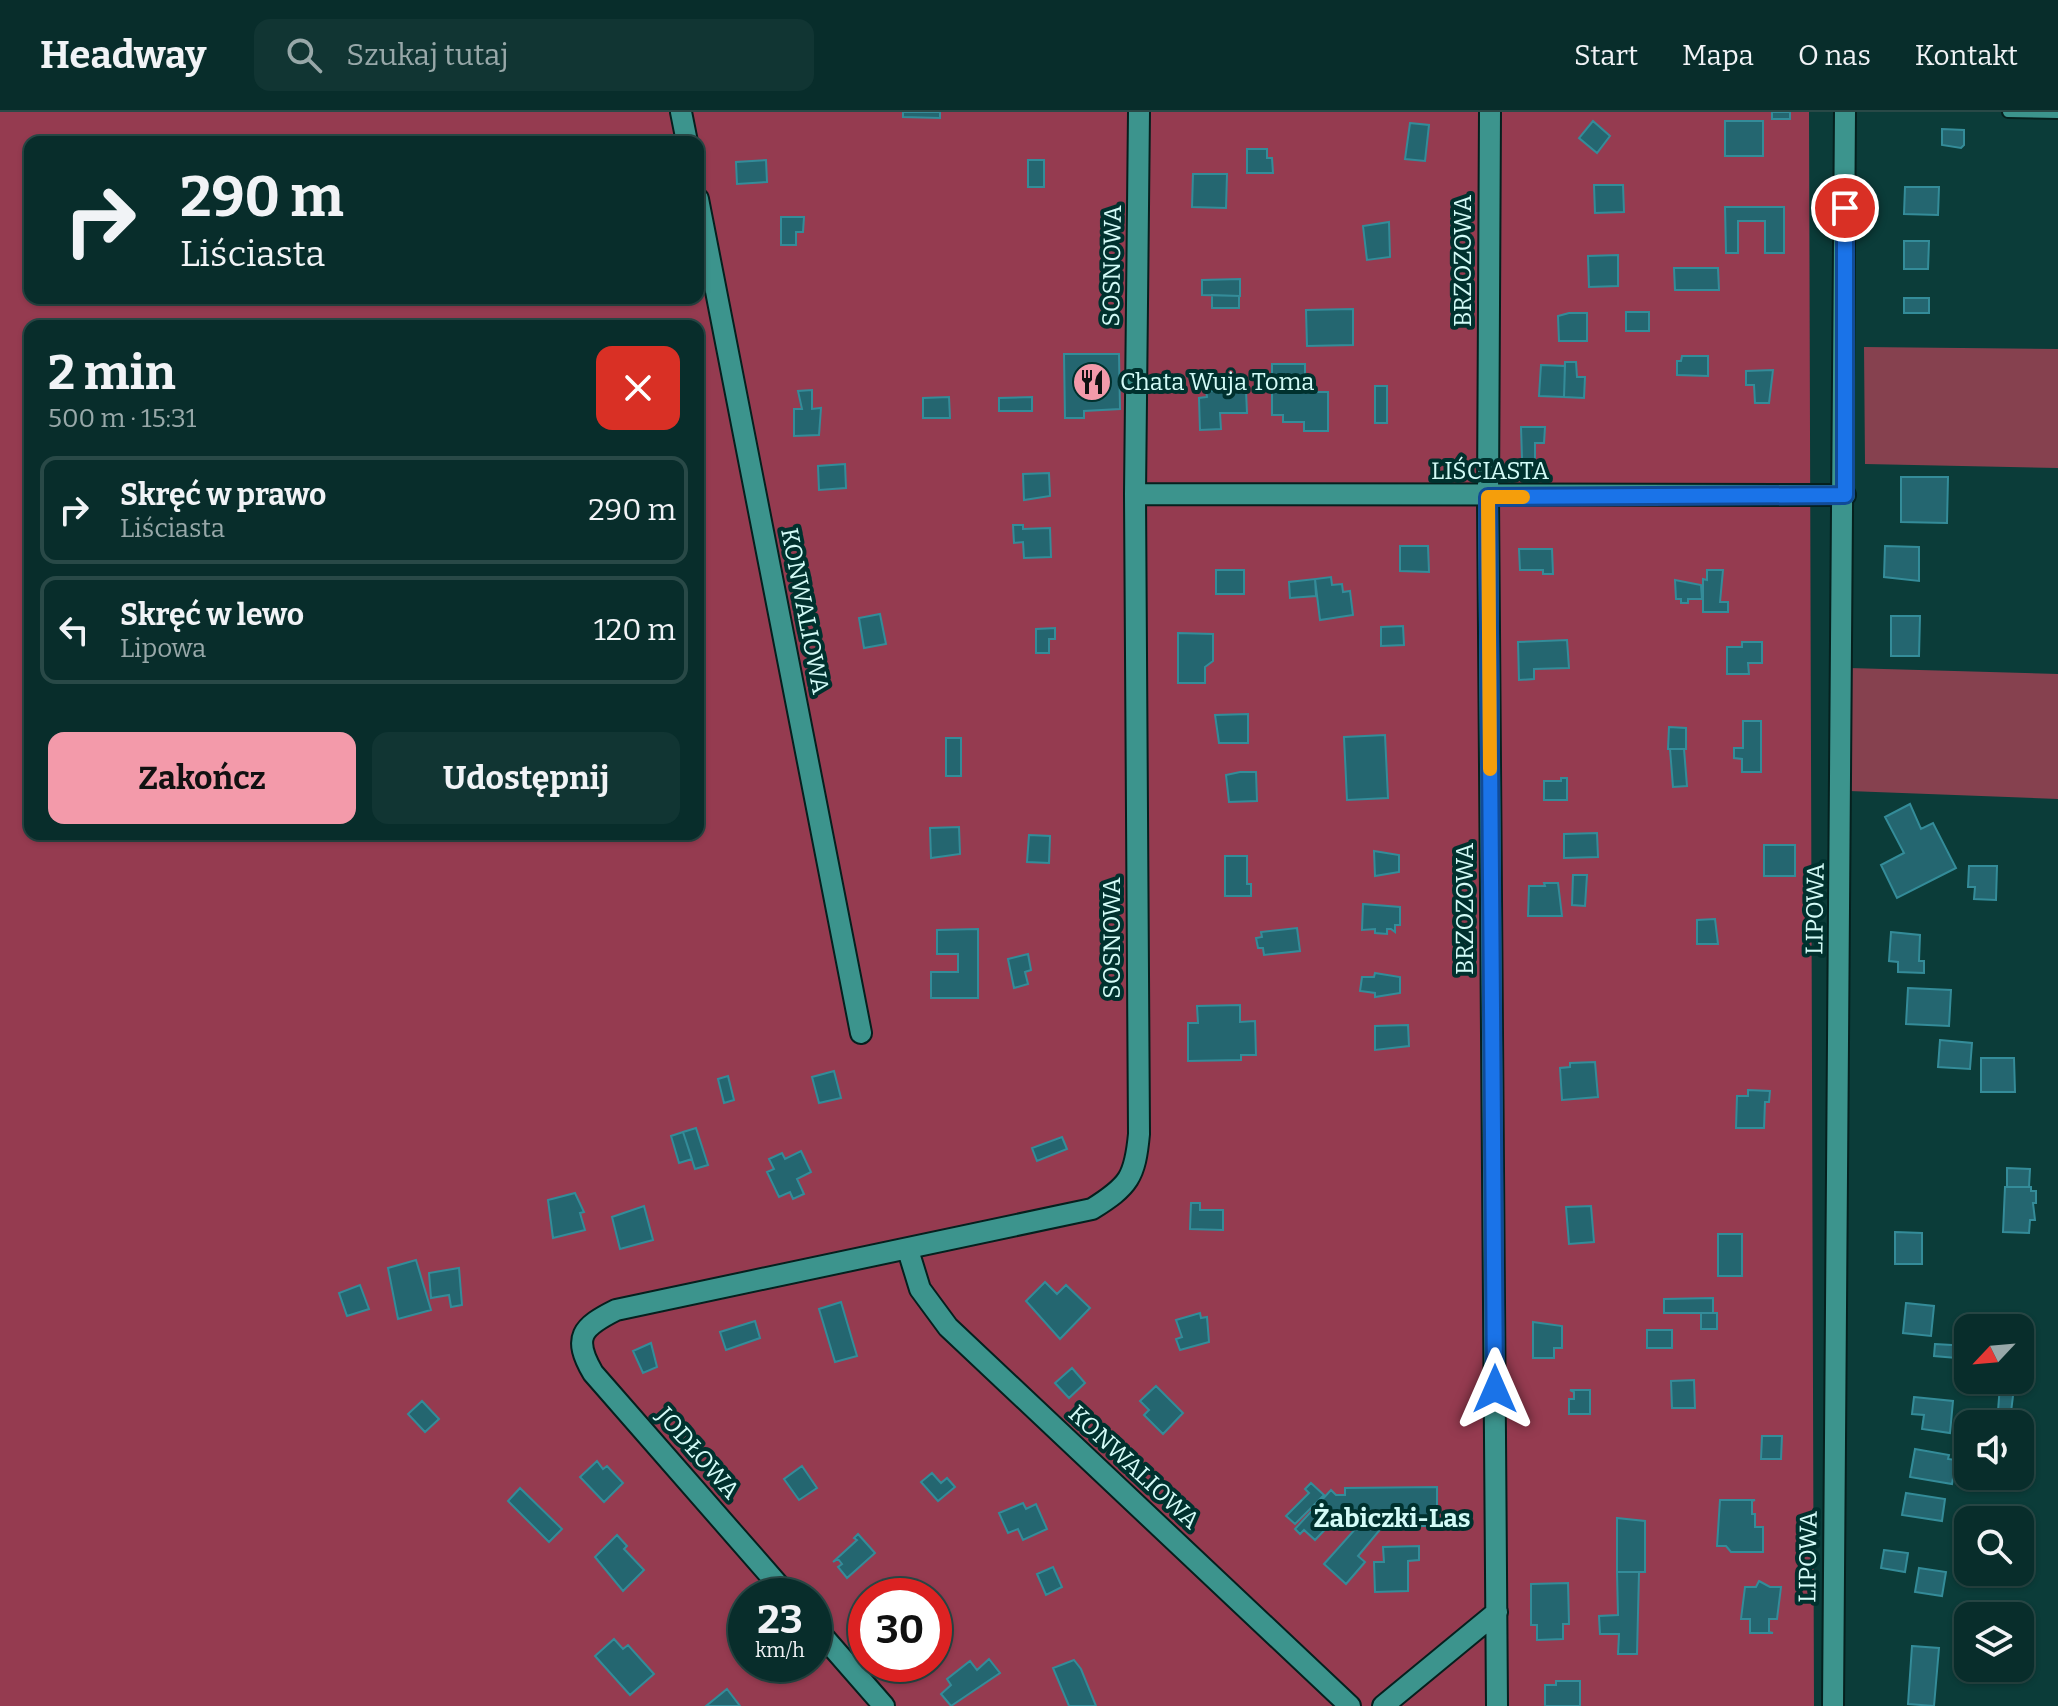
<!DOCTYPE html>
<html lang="pl">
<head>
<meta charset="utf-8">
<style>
  body { margin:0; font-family:Bitter,serif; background:#113533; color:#f1f3f6; height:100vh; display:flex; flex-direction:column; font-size:30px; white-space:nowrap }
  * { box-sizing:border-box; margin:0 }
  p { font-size:26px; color:#98a8a9 }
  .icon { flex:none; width:44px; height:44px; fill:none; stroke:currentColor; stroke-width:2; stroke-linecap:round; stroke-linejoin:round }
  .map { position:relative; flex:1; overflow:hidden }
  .side { position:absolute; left:24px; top:208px; width:680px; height:520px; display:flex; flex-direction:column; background:#082d2b; border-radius:16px; box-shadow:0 2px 6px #0004,0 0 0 2px #294947 }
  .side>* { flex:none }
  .guide { position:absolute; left:24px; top:24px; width:680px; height:168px; border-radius:16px; box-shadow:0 2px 6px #0004,0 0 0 2px #294947; background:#082d2b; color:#f1f3f6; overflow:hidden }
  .needle { width:52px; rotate:244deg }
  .fabs { position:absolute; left:1954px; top:1202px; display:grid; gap:16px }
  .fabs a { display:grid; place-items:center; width:80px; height:80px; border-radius:16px; background:#082d2b; box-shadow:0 2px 6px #0004,0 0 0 2px #294947; font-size:40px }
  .speed { position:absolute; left:728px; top:1466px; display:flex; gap:16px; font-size:40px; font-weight:700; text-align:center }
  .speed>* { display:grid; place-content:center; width:104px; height:104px; border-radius:50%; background:#082d2b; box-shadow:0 2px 6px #0004,0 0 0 2px #294947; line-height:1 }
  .speed small { font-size:20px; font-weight:400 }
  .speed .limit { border:12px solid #d22; background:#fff; color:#111 }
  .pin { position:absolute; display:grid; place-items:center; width:68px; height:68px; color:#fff; margin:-34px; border:4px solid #fff; border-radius:50%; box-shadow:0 2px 8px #0007 }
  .me { position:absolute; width:88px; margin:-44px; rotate:0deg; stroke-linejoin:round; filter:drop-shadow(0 0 6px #0008) }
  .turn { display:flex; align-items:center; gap:28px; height:168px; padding:0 24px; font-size:36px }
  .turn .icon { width:104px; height:104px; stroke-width:2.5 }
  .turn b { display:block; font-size:56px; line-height:68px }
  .round { display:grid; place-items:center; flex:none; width:84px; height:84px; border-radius:16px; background:#113533 }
  .head { display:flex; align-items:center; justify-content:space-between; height:136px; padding:0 24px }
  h1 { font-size:48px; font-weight:700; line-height:60px }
  .button { display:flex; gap:16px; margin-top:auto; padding:16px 24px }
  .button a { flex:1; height:92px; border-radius:16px; background:#f39aaa; color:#111; font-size:32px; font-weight:700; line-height:92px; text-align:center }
  .button a+a { background:#113533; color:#f1f3f6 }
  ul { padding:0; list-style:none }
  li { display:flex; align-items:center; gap:24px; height:108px; margin:0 16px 12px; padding:0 8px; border:4px solid #294947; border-radius:16px }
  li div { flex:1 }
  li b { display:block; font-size:30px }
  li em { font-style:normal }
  header { display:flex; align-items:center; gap:48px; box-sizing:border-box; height:112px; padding:0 40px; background:#082d2b; border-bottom:2px solid #294947 }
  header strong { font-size:38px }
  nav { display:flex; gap:44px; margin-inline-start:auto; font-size:28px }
  .search { width:560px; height:72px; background:#113533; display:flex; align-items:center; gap:20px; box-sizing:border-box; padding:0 28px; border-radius:16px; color:#98a8a9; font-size:30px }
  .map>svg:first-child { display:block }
  .green { fill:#86414f }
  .forest { fill:#953b50; fill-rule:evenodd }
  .building { fill:#246670; stroke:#348c99; stroke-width:2 }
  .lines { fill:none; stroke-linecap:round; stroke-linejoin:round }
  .lane-casing { stroke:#05201e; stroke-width:14 }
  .street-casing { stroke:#05201e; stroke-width:24 }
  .lane { stroke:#3c948d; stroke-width:10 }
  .street { stroke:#3c948d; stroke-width:20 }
  .route-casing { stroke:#114b97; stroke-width:20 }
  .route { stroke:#1a73e8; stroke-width:14 }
  .slow { stroke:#f59e0b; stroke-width:14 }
  .labels { text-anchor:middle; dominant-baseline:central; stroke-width:8; stroke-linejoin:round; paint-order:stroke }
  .street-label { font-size:24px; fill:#d3fbf7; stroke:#00312e }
  .poi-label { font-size:24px; fill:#d3fbf7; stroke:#00312e; text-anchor:start }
  .neighbourhood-label { font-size:26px; font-weight:bold; fill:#d3fbf7; stroke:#00312e }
</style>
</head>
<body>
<header>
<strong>Headway</strong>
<div class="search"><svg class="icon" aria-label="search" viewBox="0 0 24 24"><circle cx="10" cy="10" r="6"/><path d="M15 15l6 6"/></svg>Szukaj tutaj</div>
<nav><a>Start</a><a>Mapa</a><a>O nas</a><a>Kontakt</a></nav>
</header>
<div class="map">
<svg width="2058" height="1594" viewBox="0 0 2058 1594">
  <rect width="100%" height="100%" fill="#0b3c39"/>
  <path class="green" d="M1864,235L2058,237V356L1865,352Z
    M1849,556L2058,562V687L1849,679Z"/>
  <path class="forest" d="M0,0H1809L1814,1594H0ZM30,30H698V186H30ZM30,214H698V722H30ZM746,1484H814V1552H746ZM866,1484H934V1552H866Z"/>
  <path class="building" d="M903,0H940V6L903,5Z
    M1772,0H1790V7H1772Z
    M1593,9L1610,24L1597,41L1579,26Z
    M1725,9H1763V44H1725Z
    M1410,11L1429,13L1425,49L1405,47Z
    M1942,17L1964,18V33L1961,36L1942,33Z
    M1247,37H1267V46H1272L1273,61H1247Z
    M766,48L767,70L737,72L736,50Z
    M1028,48H1044V75H1028Z
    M1193,62H1227L1226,96L1192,95Z
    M1594,73H1623L1624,100L1595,101Z
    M1905,75H1939L1938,103L1904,102Z
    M1725,95H1784V141H1765V109H1738V141H1726Z
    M781,105H804L803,120H796V133H781Z
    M1389,110L1390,145L1367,148L1363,114Z
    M1904,129H1929L1928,157H1904Z
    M1618,143V174L1589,175L1588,144Z
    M1674,156H1718L1719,178H1675Z
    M1240,167V184L1202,183V168Z
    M1212,183L1239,184V196H1212Z
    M1904,186H1929V201H1904Z
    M1353,197V233L1307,234L1306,198Z
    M1626,200H1649V219H1626Z
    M1569,201H1587V229H1559L1558,204Z
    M1064,242H1119L1120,297L1084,299V306H1065Z
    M1682,244H1708V264L1677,263V249H1681Z
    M1565,250H1576L1577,265H1585L1584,286L1564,285Z
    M1272,252H1305V280H1328V319H1304V310H1283V303H1272Z
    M1541,253L1565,254L1564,285L1539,284Z
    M1773,258L1769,291H1755L1754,273H1746V259Z
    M1375,274H1387V311H1375Z
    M812,278V297L821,296L819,323L794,324V297H802L798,279Z
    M1246,278L1247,301H1220L1221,317L1200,318L1199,286L1207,285L1206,279Z
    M949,285L950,306H923V286Z
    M1032,285V299H999V286Z
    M1521,315H1545L1544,331H1535V347H1522Z
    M845,352L846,376L819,378L818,354Z
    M1049,361L1050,384L1024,388L1023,362Z
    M1901,365H1948L1947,411L1901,410Z
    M1013,413H1023V417L1050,416L1051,445L1024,446L1023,430L1014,431Z
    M1400,434H1428L1429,460L1400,459Z
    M1885,434L1919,435V469L1884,465Z
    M1519,437H1552L1553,462H1543V458H1520Z
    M1216,458H1244V482H1216Z
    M1707,458H1723L1720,490H1728V500H1703V467L1707,468Z
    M1331,465L1332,473L1342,472L1343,480L1350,479L1353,503L1320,508L1315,467Z
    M1315,467L1316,484L1290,486L1289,470Z
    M1675,468L1701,473L1702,487H1688V491H1681V487H1676Z
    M880,502L886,532L864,536L859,506Z
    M1891,504H1920L1919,544H1891Z
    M1403,514L1404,533L1381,534V515Z
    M1055,516V527H1049V541H1036V517Z
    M1178,521L1213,522V549L1205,555V571H1178Z
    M1567,528L1569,556L1534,557V567L1519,568L1518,530Z
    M1742,530H1762V551H1748L1749,562H1727V535H1742Z
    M1248,602V631H1219L1215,603Z
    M1743,609H1761V660H1742V647L1734,646V636H1743Z
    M1669,615L1686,616V637H1668Z
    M1385,623L1388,686L1347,688L1344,625Z
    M946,626H961V664H946Z
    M1670,637H1684L1687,674L1673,675Z
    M1240,660H1256L1257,689L1229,690L1226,663Z
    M1561,666H1567V688H1544V669H1561Z
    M1910,692L1921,717L1933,711L1956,756L1897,786L1881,753L1904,741L1885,705Z
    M959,715L960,742L931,746L930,716Z
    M1597,721L1598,745L1564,746V722Z
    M1029,723L1050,724L1049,751L1027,750Z
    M1764,733H1795V764H1764Z
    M1374,739L1399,743V760L1375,764Z
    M1225,744H1247V772H1251V784H1225Z
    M1969,754H1997L1996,788L1974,787L1975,775H1968Z
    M1573,763H1587L1585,794L1572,793Z
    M1544,771H1558L1562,804H1528L1529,774H1545Z
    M1363,792L1400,795V813H1395V820L1391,817H1387V822L1375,821V817L1362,818Z
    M1715,807L1718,832H1697V808Z
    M1297,816L1300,839L1264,843L1263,836H1258L1256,826L1262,825L1261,820Z
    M978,817V886H931V860H958V842H937V818Z
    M1891,820L1920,823L1919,849H1924V861L1898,860V850L1889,849Z
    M1028,842L1031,858L1025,860L1028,872L1014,876L1008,847Z
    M1375,861L1400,865V881L1375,885V881L1360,879L1362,865H1374Z
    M1908,876L1951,878L1949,914L1906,912Z
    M1240,893V910L1255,909L1256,943H1241V948L1188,949V911H1198L1197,894Z
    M1408,913L1409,934L1375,938V914Z
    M1940,928L1972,931L1970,957L1938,955Z
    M1981,946H2014L2015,980H1981Z
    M1595,950L1598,985L1562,988L1560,956L1570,955V951Z
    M834,959L841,986L819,991L812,965Z
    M728,964L734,988L724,991L718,967Z
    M1748,978L1770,979L1769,990H1765L1764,1016H1736L1737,984H1748Z
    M696,1016L708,1053L695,1057L683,1020Z
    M683,1020L692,1047L679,1051L671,1024Z
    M1062,1025L1067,1037L1037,1049L1032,1036Z
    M801,1039L811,1060L797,1067L804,1082L793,1087L790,1080L779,1085L767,1060L774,1057L769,1047L782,1041L785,1047Z
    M2007,1056L2030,1057L2029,1075H2007Z
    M2005,1075H2031V1079H2036V1091H2033L2035,1108H2030L2029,1121L2003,1120Z
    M575,1081L584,1100L580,1101L585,1118L553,1126L548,1088Z
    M1191,1091H1200V1098H1223V1118L1190,1117Z
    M644,1094L653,1128L620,1137L612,1105Z
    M1591,1094L1594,1130L1569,1132L1566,1095Z
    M1895,1120L1922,1121V1152H1895Z
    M1718,1122H1742V1164H1718Z
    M416,1148L431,1198L398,1207L388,1156Z
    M459,1156L462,1193L451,1195L449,1183L431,1186L429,1161Z
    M1045,1170L1057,1182L1066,1173L1090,1196L1060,1227L1026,1189Z
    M360,1173L369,1197L347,1204L339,1181Z
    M1713,1186V1201H1664V1187Z
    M841,1190L857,1244L835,1250L819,1197Z
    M1906,1191L1934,1194L1931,1224L1903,1221Z
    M1200,1201L1201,1206L1207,1205L1209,1230L1180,1238L1176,1227L1182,1225L1176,1208Z
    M1701,1201H1717V1217H1701Z
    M755,1209L760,1226L726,1238L720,1220Z
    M1533,1210L1562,1214V1236H1554V1246H1533Z
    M1647,1218H1672V1236H1647Z
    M651,1231L657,1255L643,1261L633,1239Z
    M1935,1232L1968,1234V1247L1934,1244Z
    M1967,1250L1968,1268H2015L2011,1300L1998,1299L2000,1273L1965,1269Z
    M1072,1256L1085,1271L1069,1286L1055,1271Z
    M1694,1268L1695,1296H1672L1671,1269Z
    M1156,1274L1183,1301L1163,1322L1144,1303L1149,1298L1140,1289Z
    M1570,1278H1590V1302H1569V1287H1574V1280Z
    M1914,1285L1953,1289L1950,1321L1922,1317L1924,1303L1912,1302Z
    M422,1289L439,1307L425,1320L408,1302Z
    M1762,1324H1782L1781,1347H1761Z
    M1915,1337L1949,1343L1948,1347L1956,1348L1952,1372L1910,1365Z
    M597,1349L603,1357L607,1354L623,1371L604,1390L580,1365Z
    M802,1354L817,1376L799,1388L784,1367Z
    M932,1361L941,1371L947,1366L955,1375L938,1389L921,1370Z
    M1311,1371L1324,1383L1295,1412L1286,1404L1309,1381L1305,1377Z
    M1437,1375V1399H1432V1414H1383L1358,1444L1365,1450L1346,1472L1324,1452L1358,1414L1346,1415V1403H1339L1315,1428L1304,1418L1300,1422L1295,1417L1331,1378L1336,1383H1345V1376Z
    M520,1376L562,1417L549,1430L508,1389Z
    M1906,1381L1945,1387L1942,1409L1902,1403Z
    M1720,1388H1755L1752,1389V1402H1755V1415H1763V1440H1731L1726,1434H1717Z
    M1023,1391L1026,1397L1036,1392L1047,1417L1023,1428L1018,1417L1008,1421L999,1401Z
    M1617,1406L1645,1409V1460H1617Z
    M858,1422L875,1441L847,1466L838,1455L842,1452L838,1447L833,1450L857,1428L854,1426Z
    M617,1423L627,1434L624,1437L644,1458L623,1479L595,1445Z
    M1419,1434V1448L1408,1449V1479L1375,1480L1374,1450H1384L1383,1435Z
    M1884,1438L1908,1441L1905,1460L1881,1456Z
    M1053,1455L1062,1475L1046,1483L1037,1462Z
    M1919,1456L1946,1460L1942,1484L1915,1480Z
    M1617,1460H1639L1637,1542H1618L1619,1522H1600L1599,1504L1618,1503Z
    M1759,1469L1770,1475H1781L1777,1507H1769V1520L1773,1521H1750V1507H1741L1745,1475H1756Z
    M1568,1471L1569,1512H1563V1527L1537,1528V1513H1531V1472Z
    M614,1527L623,1537L628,1533L654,1562L630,1583L595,1544Z
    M1912,1534L1939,1536L1934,1594L1908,1592Z
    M989,1547L1000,1561L951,1594L941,1582L951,1573L947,1567L970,1549L977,1558Z
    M1074,1548L1081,1557L1096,1594H1069L1053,1556Z
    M1556,1569H1580V1594H1545V1573H1556Z
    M727,1577L740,1594H706Z"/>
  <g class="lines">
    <g class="lane-casing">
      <path id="lane" d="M2008,0L2058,1"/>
    </g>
    <g class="street-casing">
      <path id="street" d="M681,0L687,30
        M1490,0L1488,385L1497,1594
        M698,87L861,921
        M1135,382L1845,383
        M908,1138L920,1177L948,1215L1350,1594
        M788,1484L593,1261C572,1225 582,1215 616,1198L1092,1097C1129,1074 1135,1065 1139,1022L1135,382L1139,0
        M814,1514L884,1594
        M1383,1594L1497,1500
        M1833,1594L1845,0"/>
    </g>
    <use href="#lane" class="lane"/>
    <use href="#street" class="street"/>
  </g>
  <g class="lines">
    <g class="route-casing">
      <path id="route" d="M1495,1277L1488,385L1845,383V96"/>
    </g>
    <use href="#route" class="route"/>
    <path class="slow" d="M1490,657L1488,385H1523"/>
  </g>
  <defs>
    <g id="restaurant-disc" transform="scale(2)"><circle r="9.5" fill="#f39aaa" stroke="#00312e"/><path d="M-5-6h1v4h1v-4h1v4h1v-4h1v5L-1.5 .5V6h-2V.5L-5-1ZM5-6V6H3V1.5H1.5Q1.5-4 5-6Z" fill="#111"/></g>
  </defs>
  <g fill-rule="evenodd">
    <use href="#restaurant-disc" x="1092" y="270"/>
  </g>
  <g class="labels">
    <g class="street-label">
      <text transform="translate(1463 149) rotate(-90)">BRZOZOWA</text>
      <text transform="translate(1112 154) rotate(-89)">SOSNOWA</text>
      <text x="1490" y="359">LIŚCIASTA</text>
      <text transform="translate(805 499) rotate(79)">KONWALIOWA</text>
      <text transform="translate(1465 797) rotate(-90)">BRZOZOWA</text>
      <text transform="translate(1815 797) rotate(-89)">LIPOWA</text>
      <text transform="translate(1112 826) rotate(-90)">SOSNOWA</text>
      <text transform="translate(698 1341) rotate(49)">JODŁOWA</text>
      <text transform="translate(1134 1355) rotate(43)">KONWALIOWA</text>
      <text transform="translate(1808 1445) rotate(-89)">LIPOWA</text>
    </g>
    <g class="poi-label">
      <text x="1120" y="270">Chata Wuja Toma</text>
    </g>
    <g class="neighbourhood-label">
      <text x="1392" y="1406">Żabiczki-Las</text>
    </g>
  </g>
</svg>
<div class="fabs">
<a><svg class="needle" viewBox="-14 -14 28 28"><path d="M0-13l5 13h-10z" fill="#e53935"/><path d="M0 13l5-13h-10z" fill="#98a8a9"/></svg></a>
<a><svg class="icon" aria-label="sound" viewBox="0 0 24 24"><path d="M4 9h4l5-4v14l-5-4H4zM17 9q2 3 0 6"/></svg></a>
<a><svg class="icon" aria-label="search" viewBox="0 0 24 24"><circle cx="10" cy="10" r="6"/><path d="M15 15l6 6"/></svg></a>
<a><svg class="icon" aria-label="layers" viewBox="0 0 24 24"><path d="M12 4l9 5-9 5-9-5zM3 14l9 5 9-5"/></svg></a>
</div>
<div class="speed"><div>23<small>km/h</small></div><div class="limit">30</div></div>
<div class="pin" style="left:1845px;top:96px;background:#d93025"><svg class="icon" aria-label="arrive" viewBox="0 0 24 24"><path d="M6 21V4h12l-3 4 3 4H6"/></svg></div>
<svg class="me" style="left:1495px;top:1277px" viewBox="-20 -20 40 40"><path d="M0-17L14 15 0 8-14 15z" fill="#1a73e8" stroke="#fff" stroke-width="4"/></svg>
<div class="guide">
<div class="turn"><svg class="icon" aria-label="right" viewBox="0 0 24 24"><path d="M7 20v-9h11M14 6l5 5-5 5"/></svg><div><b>290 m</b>Liściasta</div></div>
</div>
<section class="side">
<div class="head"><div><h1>2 min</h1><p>500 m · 15:31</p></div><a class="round" style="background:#d93025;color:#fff"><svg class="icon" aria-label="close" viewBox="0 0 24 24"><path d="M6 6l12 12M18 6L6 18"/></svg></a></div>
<ul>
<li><svg class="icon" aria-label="right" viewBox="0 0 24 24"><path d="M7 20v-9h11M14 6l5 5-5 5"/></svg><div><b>Skręć w prawo</b><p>Liściasta</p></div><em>290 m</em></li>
<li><svg class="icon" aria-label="left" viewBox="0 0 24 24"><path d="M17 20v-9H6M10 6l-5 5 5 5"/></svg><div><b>Skręć w lewo</b><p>Lipowa</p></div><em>120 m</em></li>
</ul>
<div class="button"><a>Zakończ</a><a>Udostępnij</a></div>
</section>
</div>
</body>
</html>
